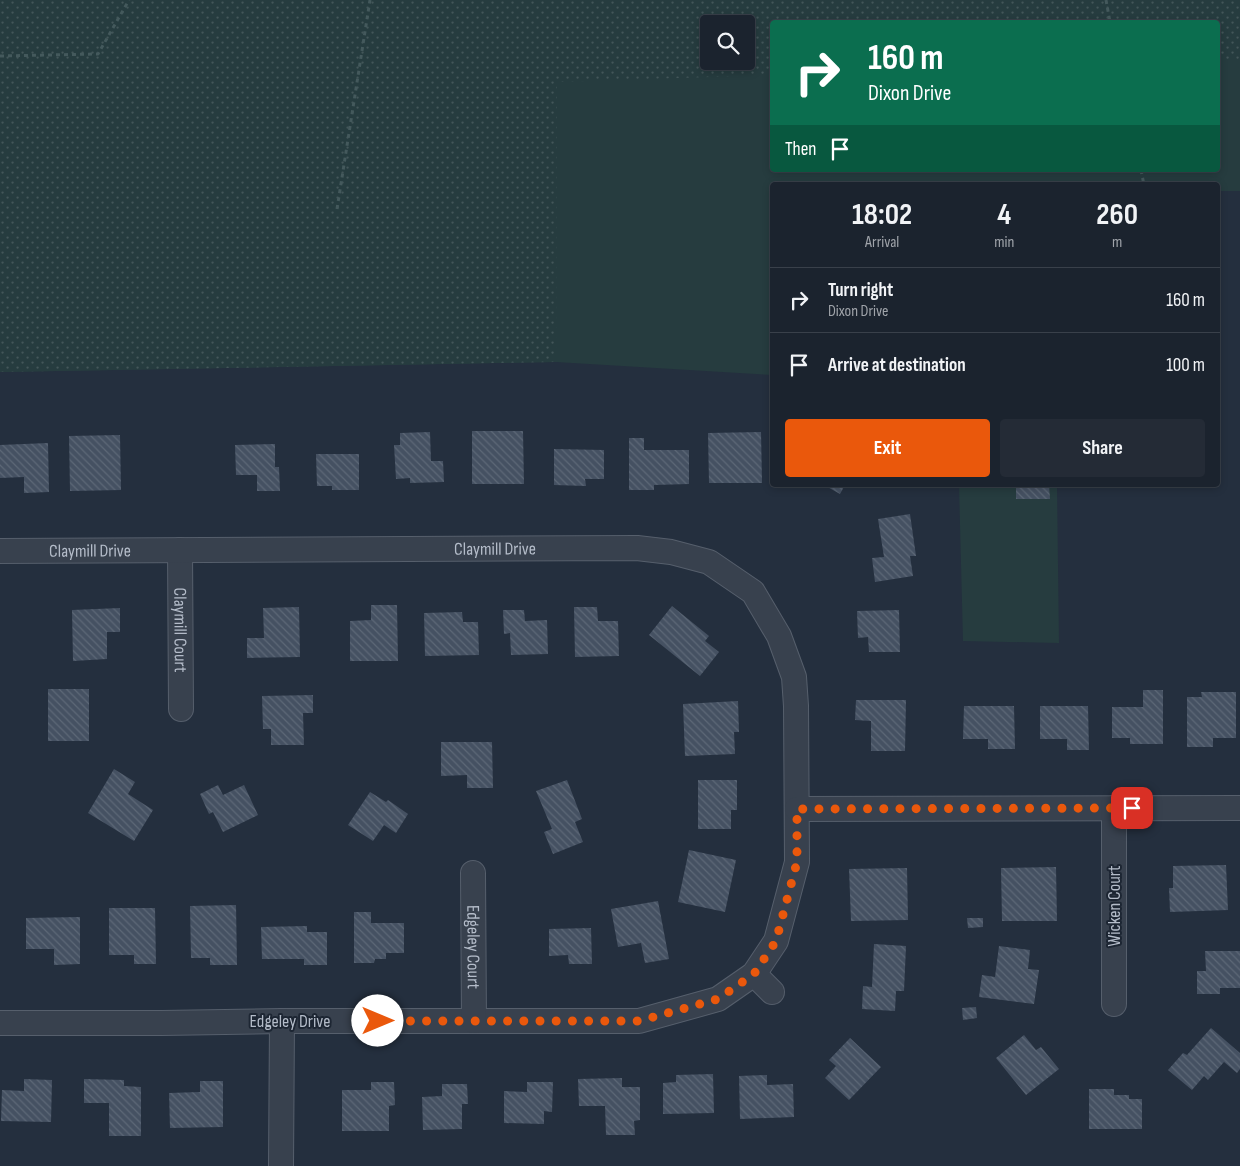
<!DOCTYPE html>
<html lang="en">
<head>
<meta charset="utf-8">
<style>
  body { margin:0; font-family:"Sofia Sans Condensed",sans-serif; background:#242b36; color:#f1f3f6; height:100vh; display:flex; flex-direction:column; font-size:19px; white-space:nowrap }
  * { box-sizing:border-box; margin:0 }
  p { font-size:16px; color:#a0a4aa }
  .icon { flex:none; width:28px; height:28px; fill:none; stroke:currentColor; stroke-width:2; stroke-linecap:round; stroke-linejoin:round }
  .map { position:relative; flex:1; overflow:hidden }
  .side { position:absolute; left:770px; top:182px; width:450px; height:305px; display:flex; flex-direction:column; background:#1b232e; border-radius:5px; box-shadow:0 2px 8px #0003,0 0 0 1px #39404a }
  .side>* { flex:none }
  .guide { position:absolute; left:770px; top:20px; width:450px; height:152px; border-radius:5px; box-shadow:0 2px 8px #0003,0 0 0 1px #39404a; background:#0b6e4f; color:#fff; overflow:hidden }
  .tools { position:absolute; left:700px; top:15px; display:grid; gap:10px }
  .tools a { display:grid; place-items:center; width:55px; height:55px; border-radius:5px; background:#1b232e; box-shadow:0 2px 8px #0003,0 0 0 1px #39404a; font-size:25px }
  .pin { position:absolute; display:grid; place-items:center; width:42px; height:42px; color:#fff; margin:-21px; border-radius:10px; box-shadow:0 2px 8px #0006 }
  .me { position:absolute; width:55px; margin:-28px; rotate:90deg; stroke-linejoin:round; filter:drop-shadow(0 0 4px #0008) }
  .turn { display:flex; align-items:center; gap:18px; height:105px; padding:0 15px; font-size:22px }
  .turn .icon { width:65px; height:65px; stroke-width:2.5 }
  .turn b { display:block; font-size:35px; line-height:42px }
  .then { display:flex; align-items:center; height:48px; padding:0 15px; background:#0003; gap:10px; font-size:19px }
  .eta { display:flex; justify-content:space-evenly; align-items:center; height:85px; text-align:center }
  .eta b { font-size:30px; font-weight:700; line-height:35px }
  .action { display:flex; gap:10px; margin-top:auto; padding:10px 15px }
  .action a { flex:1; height:58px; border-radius:5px; background:#ea580c; color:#fff; font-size:20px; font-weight:700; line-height:58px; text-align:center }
  .action a+a { background:#242b36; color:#f1f3f6 }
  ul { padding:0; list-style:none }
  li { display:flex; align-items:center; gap:15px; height:65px; padding:0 15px; border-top:1px solid #39404a }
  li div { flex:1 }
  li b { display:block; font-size:19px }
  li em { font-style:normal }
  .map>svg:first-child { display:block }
  .green { fill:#263c3f; fill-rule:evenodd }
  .park { fill:url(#park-dots); fill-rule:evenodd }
  .building { fill:url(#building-back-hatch) }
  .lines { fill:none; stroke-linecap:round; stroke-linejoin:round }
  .street-casing { stroke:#565f6c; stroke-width:26 }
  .path { stroke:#44595c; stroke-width:3; stroke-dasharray:4 4; stroke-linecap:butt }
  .street { stroke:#38414e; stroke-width:24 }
  .route { stroke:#ea580c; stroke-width:9; stroke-dasharray:0 16.2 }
  .labels { text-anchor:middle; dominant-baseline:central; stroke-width:4; stroke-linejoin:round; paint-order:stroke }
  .street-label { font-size:18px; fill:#b4bcc9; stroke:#1d2633 }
</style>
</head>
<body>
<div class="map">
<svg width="1240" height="1166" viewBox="0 0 1240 1166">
  <defs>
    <pattern id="park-dots" width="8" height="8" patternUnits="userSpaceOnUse" patternTransform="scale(1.25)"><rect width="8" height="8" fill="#263c3f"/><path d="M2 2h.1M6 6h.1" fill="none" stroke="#435659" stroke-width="1.8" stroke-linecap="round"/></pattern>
    <pattern id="building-back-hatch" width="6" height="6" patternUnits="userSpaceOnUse" patternTransform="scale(1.25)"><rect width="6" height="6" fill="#455162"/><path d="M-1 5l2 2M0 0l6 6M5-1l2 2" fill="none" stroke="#5d6877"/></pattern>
  </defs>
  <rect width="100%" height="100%" fill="#242f3e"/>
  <path class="green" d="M0,0H1240V191H1218V185H772V375L556,362L0,372ZM772,22H1218V170H772ZM709,24H746V61H709Z
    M959,485H1057L1059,643L963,641Z"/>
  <path class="park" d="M0,0H1240V59L1218,60V22H772V75L557,82L556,362L0,372ZM709,24H746V61H709Z"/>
  <path class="building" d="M472,431H523L524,484H472Z
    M430,432L431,461H443L444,482L410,483V478L396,479L394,445H400V433Z
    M761,432L762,483H709L708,433Z
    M120,435L121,490L70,491L69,436Z
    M629,438H644V450H689V484L654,485V490H629Z
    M48,443L49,492L24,493V477L0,478V445Z
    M275,444V467H279L280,491H257V475H236L235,445Z
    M554,449L604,450V479H585L586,486L554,485Z
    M316,454H359V490H332V486H317Z
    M824,485H845L840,494Z
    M1016,485H1049L1050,499H1016Z
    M910,514L916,556H910L913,576L875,582L872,558L884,557L878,519Z
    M371,605H397L398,661H350V621L371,620Z
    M672,606L709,636L705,641L719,652L700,676L649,635Z
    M299,607L300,657L247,658V638H264L263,608Z
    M574,607H597L598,621H618L619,656L575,657Z
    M120,608V632H107V659L73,661L72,610Z
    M503,610H524L525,621L547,620L548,654L511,655L510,633L504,634Z
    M899,610L900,652H869L868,637L858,638L857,611Z
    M462,612L463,622H478L479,655L425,656L424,613Z
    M48,689H89V741H48Z
    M1143,690H1163V744H1130V738H1112V707H1143Z
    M1201,692H1236V738H1213V747H1187V697H1202Z
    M313,695V713H303L304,745H271V729H263L262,696Z
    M856,700H906L905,751H871V721L855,720Z
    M738,701L739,732H734L735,754L685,756L683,704Z
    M964,706H1014L1015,749H988V739H963Z
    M1040,706H1088L1089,750H1067V739H1040Z
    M441,742H492L493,788H467V775L441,776Z
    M114,769L135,782L128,794L153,810L134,841L88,813Z
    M567,780L582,819L575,822L583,842L553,854L544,832L552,829L536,791Z
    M698,780H737V810H731V829H698Z
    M218,785L223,795L244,785L258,815L223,832L213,812L209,814L200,794Z
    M370,792L386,802L388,800L408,814L396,833L384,825L373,841L348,825Z
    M689,850L736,860L725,912L678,902Z
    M1226,865L1228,910L1170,912L1169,888H1173V866Z
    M1056,867L1057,921H1002L1001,868Z
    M907,868L908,920L851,921L849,869Z
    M658,901L669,959L645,963L641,943L618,947L611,909Z
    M236,905L237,965H210V958H191L190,906Z
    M109,908H155L156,964H134V955H109Z
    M354,912H371V923H404V953H386V959H375L374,963H354Z
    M80,917V964L54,965V949H26V918Z
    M967,918H983V927L968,928Z
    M307,926V932H327V965H304V959H262L261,927Z
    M591,928L592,964H569L568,955L549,956V929Z
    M874,944L906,946L904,991H896L895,1011L862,1009L863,986L872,987Z
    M999,946L1030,950L1028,969L1039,970L1034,1004L979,997L982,975L995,977Z
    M1205,951H1240V988H1220V994H1197V971H1206Z
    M976,1007L977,1018L963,1020L962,1008Z
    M1211,1028L1240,1053V1069L1237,1073L1224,1062L1208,1080L1204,1076L1192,1090L1168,1070L1183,1053L1187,1055Z
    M1024,1035L1036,1050L1041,1047L1059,1069L1026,1095L996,1058Z
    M850,1038L881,1067L849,1100L825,1078L836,1066L829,1060Z
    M713,1074L714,1113L663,1114V1083L676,1082V1075Z
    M767,1075V1085L793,1084L794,1117L740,1119L739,1076Z
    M622,1078V1087H640V1120L634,1121L635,1135H606L605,1106H579L578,1079Z
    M24,1079L52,1080L51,1122L1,1121L2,1090L24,1091Z
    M84,1079L124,1080V1086L141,1087V1136H109V1103H84Z
    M200,1081H223V1127L170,1128L169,1093L200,1092Z
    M371,1082H394L395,1105L389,1106V1131H342V1090H371Z
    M527,1082H553L552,1112L544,1111V1124L504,1123V1091L527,1092Z
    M442,1084H467L468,1104H462V1129L423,1130L422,1097L442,1096Z
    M1089,1089H1114V1095H1129V1099H1142V1129H1089Z"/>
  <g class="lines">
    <g class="street-casing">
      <g id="street">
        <path id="s1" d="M180,550L181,709"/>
        <path id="s2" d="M0,551L637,548L671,552L709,562L753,592L779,636L794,677L796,706L797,862L776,941L754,974L718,999L639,1021H282L162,1023H0"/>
        <path d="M1114,808V1004"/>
        <path d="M797,809L1240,808"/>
        <path id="s3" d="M473,873L474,1021"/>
        <path d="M754,974L772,992"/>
        <path d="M281,1166L282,1021"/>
      </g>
    </g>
    <path class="path" d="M1106,0L1110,22
      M0,56L98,54L129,0
      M1141,170L1144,185
      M337,209L370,0"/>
    <use href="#street" class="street"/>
  </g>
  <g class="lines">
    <path class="route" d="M378,1021H639L718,999L754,974L776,941L797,862V809L1132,808"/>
  </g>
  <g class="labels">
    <g class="street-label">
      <text stroke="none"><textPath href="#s2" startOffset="495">Claymill Drive</textPath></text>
      <text stroke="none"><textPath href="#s2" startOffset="90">Claymill Drive</textPath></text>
      <text stroke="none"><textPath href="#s1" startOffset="80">Claymill Court</textPath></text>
      <text transform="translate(1114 906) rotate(-90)">Wicken Court</text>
      <text stroke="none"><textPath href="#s3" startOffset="74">Edgeley Court</textPath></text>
      <text x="290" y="1021">Edgeley Drive</text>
    </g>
  </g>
</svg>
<div class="tools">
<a><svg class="icon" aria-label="search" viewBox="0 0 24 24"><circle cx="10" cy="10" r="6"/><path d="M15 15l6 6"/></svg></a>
</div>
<div class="pin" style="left:1132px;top:808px;background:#d93025"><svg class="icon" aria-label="arrive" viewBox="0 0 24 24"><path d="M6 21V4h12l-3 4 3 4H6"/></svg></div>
<svg class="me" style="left:378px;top:1021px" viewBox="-20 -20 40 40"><circle r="19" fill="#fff"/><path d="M0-13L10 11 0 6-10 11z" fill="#ea580c"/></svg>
<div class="guide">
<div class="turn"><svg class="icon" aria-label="right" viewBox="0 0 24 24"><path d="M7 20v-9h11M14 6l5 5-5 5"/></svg><div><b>160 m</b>Dixon Drive</div></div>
<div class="then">Then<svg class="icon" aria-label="arrive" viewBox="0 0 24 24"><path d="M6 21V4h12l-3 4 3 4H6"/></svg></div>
</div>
<section class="side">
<div class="eta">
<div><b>18:02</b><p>Arrival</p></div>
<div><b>4</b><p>min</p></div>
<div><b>260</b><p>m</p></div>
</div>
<ul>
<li><svg class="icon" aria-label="right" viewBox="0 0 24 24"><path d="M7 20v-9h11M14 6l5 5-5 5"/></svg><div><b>Turn right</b><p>Dixon Drive</p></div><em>160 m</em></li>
<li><svg class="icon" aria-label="arrive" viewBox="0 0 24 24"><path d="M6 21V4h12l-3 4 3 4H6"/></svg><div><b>Arrive at destination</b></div><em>100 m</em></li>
</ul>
<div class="action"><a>Exit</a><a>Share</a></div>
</section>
</div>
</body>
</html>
